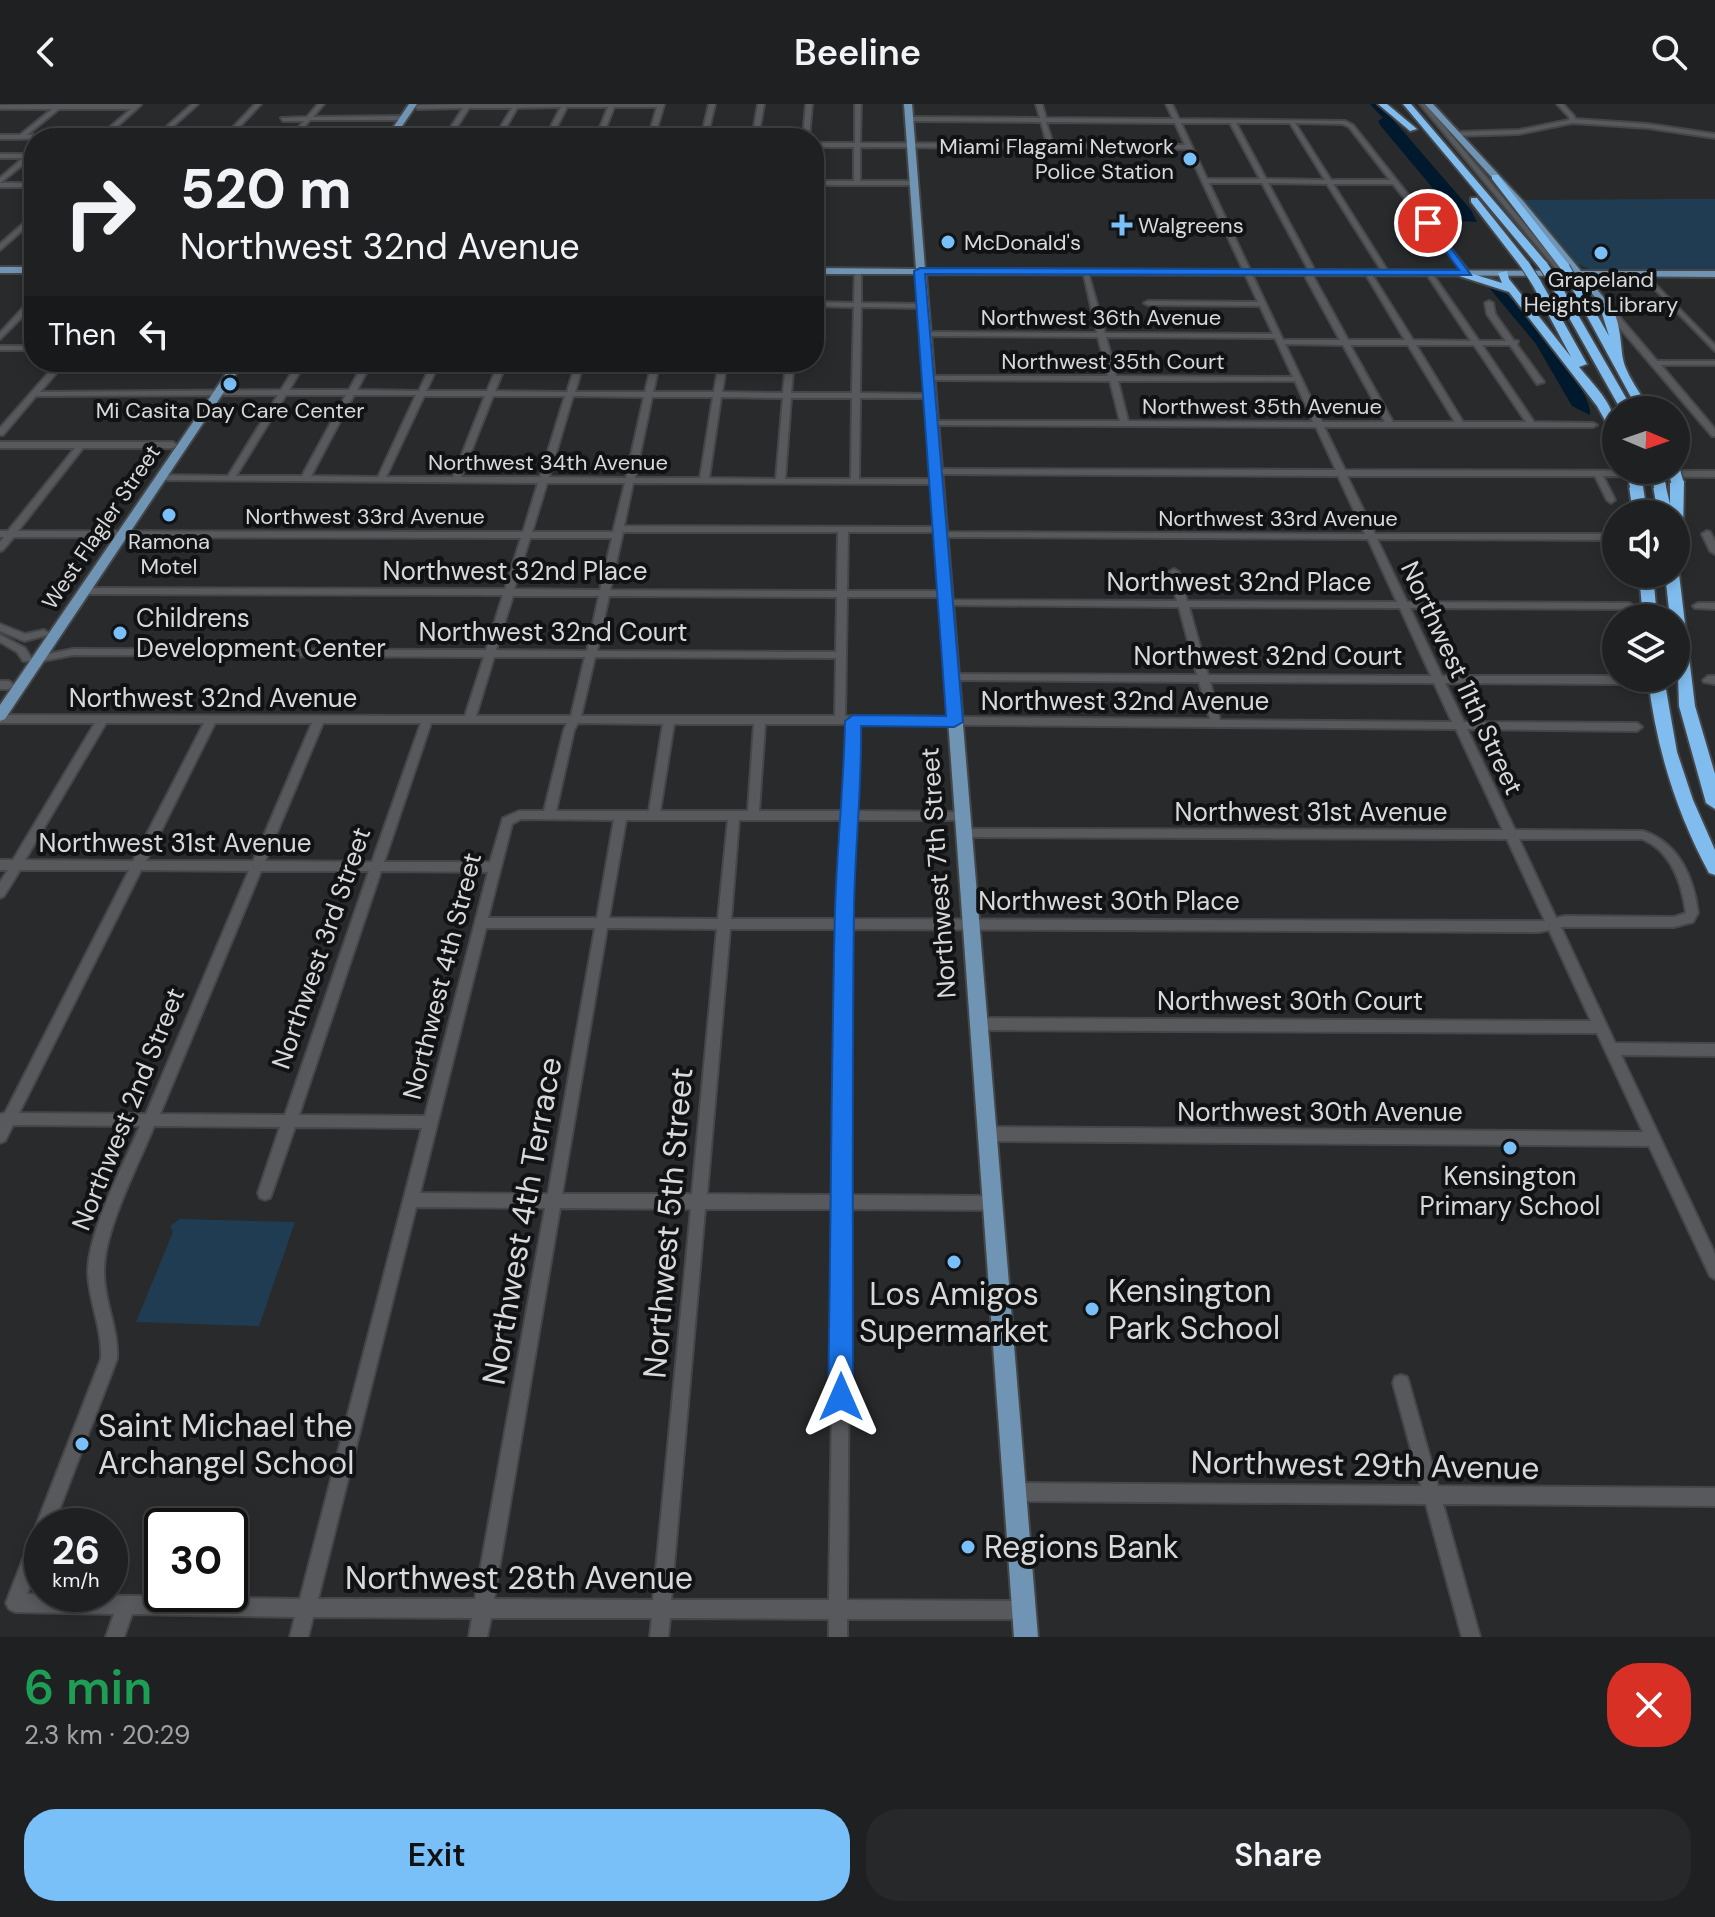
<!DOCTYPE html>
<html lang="en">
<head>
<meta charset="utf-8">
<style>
  body { margin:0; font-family:"DM Sans",sans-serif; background:#26282a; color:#f1f3f6; height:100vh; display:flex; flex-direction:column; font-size:30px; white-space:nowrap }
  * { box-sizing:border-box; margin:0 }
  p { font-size:26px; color:#a1a3a5 }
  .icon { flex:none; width:44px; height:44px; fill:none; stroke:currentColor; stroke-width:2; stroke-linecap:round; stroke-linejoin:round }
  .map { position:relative; height:1533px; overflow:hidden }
  .drawer { display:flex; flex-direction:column; background:#1e2021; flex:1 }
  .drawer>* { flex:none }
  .banner { position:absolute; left:24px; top:24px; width:800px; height:244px; border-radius:32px; box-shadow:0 4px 12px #0003,0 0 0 2px #3c3e3f; background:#1e2021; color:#f1f3f6; overflow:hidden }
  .needle { width:52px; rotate:92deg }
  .buttons { position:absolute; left:1602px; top:292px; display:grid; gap:16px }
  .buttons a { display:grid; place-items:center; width:88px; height:88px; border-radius:50%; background:#1e2021; box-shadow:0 4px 12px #0003,0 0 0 2px #3c3e3f; font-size:40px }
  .speed { position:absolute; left:24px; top:1404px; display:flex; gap:16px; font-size:40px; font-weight:700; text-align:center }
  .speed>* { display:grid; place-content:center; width:104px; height:104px; border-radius:50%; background:#1e2021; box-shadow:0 4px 12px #0003,0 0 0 2px #3c3e3f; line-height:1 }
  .speed small { font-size:20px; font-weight:400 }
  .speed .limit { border:4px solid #111; border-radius:12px; background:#fff; color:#111 }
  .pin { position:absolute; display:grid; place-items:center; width:68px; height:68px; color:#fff; margin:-34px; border:4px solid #fff; border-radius:50%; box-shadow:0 2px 8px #0007 }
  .me { position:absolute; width:88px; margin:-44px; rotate:0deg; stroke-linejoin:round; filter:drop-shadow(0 0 6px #0008) }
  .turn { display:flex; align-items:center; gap:28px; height:168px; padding:0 24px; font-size:36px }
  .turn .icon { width:104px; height:104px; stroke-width:2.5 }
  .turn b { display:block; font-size:56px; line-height:68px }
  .then { display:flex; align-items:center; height:76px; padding:0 24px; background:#0003; gap:16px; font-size:30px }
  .round { display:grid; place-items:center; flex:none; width:84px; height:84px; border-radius:32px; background:#26282a }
  .summary { display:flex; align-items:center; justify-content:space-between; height:136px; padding:0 24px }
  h1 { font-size:48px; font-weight:600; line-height:60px; color:#1e9e55 }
  .cta { display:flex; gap:16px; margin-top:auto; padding:16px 24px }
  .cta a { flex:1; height:92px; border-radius:32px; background:#79bff8; color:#111; font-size:32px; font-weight:600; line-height:92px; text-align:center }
  .cta a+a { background:#26282a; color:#f1f3f6 }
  header { display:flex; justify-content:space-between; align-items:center; height:104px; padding:0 24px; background:#1e2021; font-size:36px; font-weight:600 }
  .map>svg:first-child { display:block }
  .green { fill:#203c52 }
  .water { fill:#01192c }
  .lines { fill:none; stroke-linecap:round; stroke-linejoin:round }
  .minor-casing { stroke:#444648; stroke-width:4 }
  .major-casing { stroke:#444648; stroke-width:4 }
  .highway-casing { stroke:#444648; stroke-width:4 }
  .minor { fill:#57595c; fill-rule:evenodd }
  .major { fill:#7094b4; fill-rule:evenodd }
  .highway { fill:#80bcee; fill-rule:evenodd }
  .highway-bridge-far1-casing { stroke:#444648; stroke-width:11; stroke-linecap:butt }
  .highway-bridge-casing { stroke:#444648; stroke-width:15; stroke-linecap:butt }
  .highway-bridge-far1 { stroke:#80bcee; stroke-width:9 }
  .highway-bridge { stroke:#80bcee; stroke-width:12 }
  .route { fill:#1a73e8; stroke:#114b97; stroke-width:2 }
  .poi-dot { fill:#79bff8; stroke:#111213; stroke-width:3 }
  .labels { text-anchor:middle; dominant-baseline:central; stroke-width:8; stroke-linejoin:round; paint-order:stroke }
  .far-poi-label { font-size:22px; fill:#d8d9db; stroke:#111213 }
  .far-street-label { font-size:22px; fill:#d8d9db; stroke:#111213 }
  .street-label { font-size:26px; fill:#d8d9db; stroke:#111213 }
  .poi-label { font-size:26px; fill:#d8d9db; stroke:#111213; text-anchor:start }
  .near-street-label { font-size:32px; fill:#d8d9db; stroke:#111213 }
  .near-poi-label { font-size:32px; fill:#d8d9db; stroke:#111213; text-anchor:start }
</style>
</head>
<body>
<header><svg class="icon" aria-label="back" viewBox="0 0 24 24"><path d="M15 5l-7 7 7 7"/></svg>Beeline<svg class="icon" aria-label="search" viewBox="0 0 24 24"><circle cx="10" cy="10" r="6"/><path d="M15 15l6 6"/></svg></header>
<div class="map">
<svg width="1715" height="1533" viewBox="0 0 1715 1533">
  <rect width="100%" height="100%" fill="#282a2c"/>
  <path class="green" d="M1671,95H1715V166L1589,165L1578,160L1522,96Z
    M180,1115L295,1118L259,1222L136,1218L173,1128L170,1122Z"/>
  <path class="water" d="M1370,0H1378L1389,11L1471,106L1477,118L1461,117L1456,112L1380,21L1378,17L1383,14Z
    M1486,180C1494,183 1501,185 1508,191C1526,209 1594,287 1590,311L1572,302L1536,240Z"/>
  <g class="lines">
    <g class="minor-casing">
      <path id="minor" d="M59,0H140L141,1L104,34L0,35V31H20L52,5H0V1ZM59,5H131L102,30L27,31Z
        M192,0H198L160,34H154Z
        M255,0H261L229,34H223Z
        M318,0H324L313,13L404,12L407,14L404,16H310L295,34H289L304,17H283L281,14L307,13Z
        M466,0H664V1L654,34H648L657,3H614L602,34H596L608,3H567L551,34H545L561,3L517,4L500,34H494L512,4H469L450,34H444L463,4L418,5L415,3L418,1Z
        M709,0H715L707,34H701Z
        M758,0H764L758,34H752Z
        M806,0H812L809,34H803Z
        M855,0H861L860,39L1047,40L1041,18L910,17L907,15L910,13L1040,14L1036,0H1042L1046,14L1173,15L1166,0H1172L1179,15L1345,17L1353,21L1470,169L1465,170L1393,80H1333L1389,169L1386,171L1383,169L1327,80L1268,79L1313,163L1314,174L1348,236H1405L1365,169L1368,167L1371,169L1413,236L1471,237L1426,169L1431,168L1479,237H1506L1487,210L1485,199L1489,197L1493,199L1495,210L1514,237H1518L1517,241L1544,278L1537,280L1510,241H1482L1534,318L1593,319L1597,321L1593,323H1324L1345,366L1715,367V373L1603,372L1615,396L1611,399L1607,396L1595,372H1347L1375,430H1616V436L1377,435L1407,498L1629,499L1634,502L1629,505L1410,504L1442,572H1616V574H1637L1638,576L1633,580L1445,579L1464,618L1637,619L1642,623L1637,627L1467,625L1515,726L1643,727C1679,739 1694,774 1698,809L1693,818L1674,823H1561L1615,939L1715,940V952L1621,951L1715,1150V1175L1710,1172L1649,1042L986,1037L981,1035L979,1030L981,1025L986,1023L1643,1028L1597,929L978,926L973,924L971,920L973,916L978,914L1591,917L1549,826L1539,828L851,825L850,1091L991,1092L996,1094L998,1099L996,1104L991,1106L850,1105L847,1496L1024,1497L1030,1500L1033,1506L1030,1512L1024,1515H847V1533H829V1515L670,1514L668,1533H650L652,1514H491L487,1533H469L472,1514L313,1513L308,1533H290L295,1513L132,1510L124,1533H106L114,1510L15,1508L9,1505L6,1499L101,1255C103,1225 89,1199 88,1169C88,1127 123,1062 140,1022L13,1021L5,1037L0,1039V1010L5,1009L129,766H20L4,792L0,794V778L8,766H0V756H13L95,619H0V611L465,612L484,553L73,551L38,558L33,555L38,552L73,545L486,546L503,491L84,490L79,487L84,484L505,485L521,434L14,433L3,446L0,447V438L4,433H0V427H8L75,344H0V338H173L177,341L173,344H83L18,427L523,428L538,379L157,376L156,374L160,371L228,372L278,291L36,292L3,331H0V324L58,258H66L40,288L281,286L298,258H306L289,286H349L364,258H372L357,286L419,287L432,258H440L426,287H487L499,258H507L495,287L567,288L576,258H584L575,288H645L652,258H660L653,288H714L719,258H727L722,288L783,289L786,258H794L791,289H852L854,203L814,202V198L854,199L855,167L858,165L861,167V199L922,200L926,202L922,204L861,203L860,289L929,290L933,292L929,294H860L859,375H936L939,376V380L633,379L624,422L943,423V427L940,428H848L847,487H945L950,490L945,493H847L845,612L1210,615L1199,578L950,576L945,573L950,570L1197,571L1179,503L942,501L940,499L945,496L1177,497L1169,468L1174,465L1179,468L1187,497L1397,498L1368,435L938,433V429L941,428L1365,430L1338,372L933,370V366L936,365L1336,366L1316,323L929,321L928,319L932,317H1120L1110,277L928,276L924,274L928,272H1108L1098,233L925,232L921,230L925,228L1097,229L1083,167L1088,168L1105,229L1273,230L1260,202L1148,201L1144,199L1148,197L1258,198L1187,45L860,43V77H914L917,79L914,81H814V77H854V43H814V39H855ZM1046,18L1175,19L1185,41L1053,40ZM1181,19H1230L1260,75H1207ZM1236,19H1290L1325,76L1266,75ZM1295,19L1342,20L1349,23L1390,76H1331ZM1209,79H1262L1307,163L1306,174L1340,236H1283ZM1106,233L1275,234L1293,273L1116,272ZM1285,240L1343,241L1385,318H1322ZM1350,241H1408L1455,318H1393ZM1416,241H1474L1526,318H1463ZM1118,277H1295L1313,318L1128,317ZM286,291H346L302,372H236ZM354,291H416L378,373L311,372ZM424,292H485L453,373H386ZM493,292H565L540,373H461ZM573,292L644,293L626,374L549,373ZM652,293H713L700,374H635ZM721,293L783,294L776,375L709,374ZM791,294H852L851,375H785ZM547,379H625L613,428H532ZM623,428H838L837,487L610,486ZM530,434H612L600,486L514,485ZM513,492H599L587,547L496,546ZM609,492L837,493L836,548L597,547ZM1189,503L1400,504L1431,572L1208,571ZM494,553H585L571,612H476ZM595,553L836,554L835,612H581ZM1210,578L1434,579L1452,618L1220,616ZM106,619H204L133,757L25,756ZM215,619H312L253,757H146ZM323,619H421L372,758L265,757ZM431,619H567L564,626L544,707H519L503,714L490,758H384ZM578,619L663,620L649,707H556L574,626ZM674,620H754L748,707H660ZM765,620H848L844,707H759ZM858,620L1456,625L1503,726L963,725L957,729L963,733L1507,735L1545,817L851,815L855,716H962L968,712L962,708L855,707ZM521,715L614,716L597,814H488L512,720ZM626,716H728L718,815L609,814ZM739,716H843L839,815H731ZM1519,735H1642C1672,747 1682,780 1686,809L1674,813L1565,812L1556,814ZM141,766L249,767L146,1010L19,1009ZM261,767H369L285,1011L160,1010ZM381,767L488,768L425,1012L299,1011ZM486,824H595L548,1090L420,1089ZM607,824L717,825L692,1090H562ZM730,825H839L835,1091L707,1090ZM154,1022L280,1023L258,1089L260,1094L265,1096L270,1094L272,1089L295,1023L422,1024L300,1495L27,1490L42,1451V1422H53L117,1255C119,1225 104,1199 104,1169C103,1127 138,1062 154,1022ZM416,1103L545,1104L475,1495H318ZM560,1104L691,1105L653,1496L494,1495ZM705,1105H835L829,1496H671Z
        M1420,0H1426L1565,169V171H1561Z
        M1557,0H1563L1574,12L1575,15L1648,20L1715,30V34L1648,24L1572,19L1519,30L1457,32L1454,30L1457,28L1519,26L1569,16V13Z
        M0,50H31L34,52L0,79V74L23,54H0Z
        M0,79H34V83H0Z
        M34,110V116L0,146V140Z
        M1643,168L1715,241V247L1641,171L1640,170Z
        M31,195H34V201L0,235V229Z
        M1601,198H1607L1657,257H1715V261H1661L1715,325V332H1712L1601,202Z
        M0,242H34V246H0Z
        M1707,427L1710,428L1715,437V450L1710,447L1702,430Z
        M1698,499H1715V505L1695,504L1693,502Z
        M0,520L25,530L44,526L49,529L48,531L24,537L0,527Z
        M0,531L25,544L32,555L31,557H23L17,548L0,538Z
        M1708,572H1715V580L1704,578L1703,576Z
        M0,577H9L14,581L9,585H0Z
        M1401,1271L1407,1273L1409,1279L1438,1382L1715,1384V1402L1443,1400L1480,1533H1462L1426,1400L1015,1397L1009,1394L1006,1388L1009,1382L1015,1379L1421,1382L1393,1279L1395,1273Z"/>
    </g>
    <g class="major-casing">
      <path id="major" d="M409,0H417L394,34H386Z
        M904,0H912L925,165L1571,167L1518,102L1425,0H1433L1524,98L1581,167H1715V173L1586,172L1609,200L1604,203L1576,172L926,170L1038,1533H1014L916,170H814V164L916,165Z
        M0,163H34V169H0Z
        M234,258H244L5,615L0,617V601Z"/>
    </g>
    <g class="highway-casing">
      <path id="highway" d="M1378,0H1387L1417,25L1410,27Z
        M1403,0H1411L1547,159V163H1539Z
        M1492,71H1498L1569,161V165H1561L1492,75Z
        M1471,94H1477L1529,159V163H1521L1471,98Z
        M1460,166L1502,179L1498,169L1507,167L1509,175L1571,253L1531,178L1540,176L1587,260L1579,263C1597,285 1616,301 1616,330L1612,329L1597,302L1509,188L1456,171L1455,169Z
        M1554,175L1559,178L1633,306H1621L1549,178Z
        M1570,177H1578L1609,232L1599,200L1604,197C1621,207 1620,238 1623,255C1626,271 1642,291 1650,306H1638L1569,179Z
        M1677,373L1684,377L1683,428L1676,432V410H1658L1653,382L1665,379L1670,400V377Z
        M1636,378L1643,382L1647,410H1633L1629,382Z
        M1676,467L1679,470L1695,602L1715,670V705L1706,699L1679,602L1676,514H1670L1665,470H1676Z
        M1639,470H1653L1657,514H1643Z
        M1648,574H1664L1677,648L1693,696L1715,746V771L1709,769C1676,708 1656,643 1648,574Z"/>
    </g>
    <use href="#minor" class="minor"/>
    <use href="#major" class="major"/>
    <use href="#highway" class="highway"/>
    <g class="highway-bridge-far1-casing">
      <path id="highway-bridge-far1" d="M1525,161L1536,178
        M1543,161L1554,178
        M1565,163L1574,179"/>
    </g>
    <g class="highway-bridge-casing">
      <path id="highway-bridge" d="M1632,366L1636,382
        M1655,366L1660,382
        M1674,366L1677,377"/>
    </g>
    <use href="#highway-bridge-far1" class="highway-bridge-far1"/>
    <use href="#highway-bridge" class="highway-bridge"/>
  </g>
  <path class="route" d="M1424,117H1431L1471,171L925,170L963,618L954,623L861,622C862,684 855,743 854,805C852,967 853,1130 853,1293L850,1302L841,1306L832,1302L828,1293C831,1130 831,968 835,805C837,741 844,680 845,617L853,611L946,612L914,167L920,164L1459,166Z"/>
  <g class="poi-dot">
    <circle cx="1190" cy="55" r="8"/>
    <path d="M1118 109h8v8h8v8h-8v8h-8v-8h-8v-8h8z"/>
    <circle cx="948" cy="138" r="8"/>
    <circle cx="1601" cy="149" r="8"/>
    <circle cx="230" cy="280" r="8"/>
    <circle cx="169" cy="411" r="8"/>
    <circle cx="120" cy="529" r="8"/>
    <circle cx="1510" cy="1044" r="8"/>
    <circle cx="954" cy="1158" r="8"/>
    <circle cx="1092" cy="1205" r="8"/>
    <circle cx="82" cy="1340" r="8"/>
    <circle cx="968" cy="1443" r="8"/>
  </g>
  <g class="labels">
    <g class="far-poi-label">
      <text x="1174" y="42" text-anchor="end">Miami Flagami Network<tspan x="1174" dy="25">Police Station</tspan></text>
      <text x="1138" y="121" text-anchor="start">Walgreens</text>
      <text x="964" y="138" text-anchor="start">McDonald's</text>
      <text x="1601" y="175">Grapeland<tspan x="1601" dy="25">Heights Library</tspan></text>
      <text x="230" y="306">Mi Casita Day Care Center</text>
      <text x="169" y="437">Ramona<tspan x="169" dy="25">Motel</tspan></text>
    </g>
    <g class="far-street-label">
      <text x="1101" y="213">Northwest 36th Avenue</text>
      <text x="1113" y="257">Northwest 35th Court</text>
      <text x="1262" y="302">Northwest 35th Avenue</text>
      <text x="548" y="358">Northwest 34th Avenue</text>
      <text x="365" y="412">Northwest 33rd Avenue</text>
      <text x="1278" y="414">Northwest 33rd Avenue</text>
      <text transform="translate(101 423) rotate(-56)">West Flagler Street</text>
    </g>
    <g class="street-label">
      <text x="515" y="467">Northwest 32nd Place</text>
      <text x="1239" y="478">Northwest 32nd Place</text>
      <text x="553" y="528">Northwest 32nd Court</text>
      <text x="1268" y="552">Northwest 32nd Court</text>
      <text transform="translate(1462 574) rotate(65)">Northwest 11th Street</text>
      <text x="213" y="594">Northwest 32nd Avenue</text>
      <text x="1125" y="597">Northwest 32nd Avenue</text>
      <text x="1311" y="708">Northwest 31st Avenue</text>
      <text x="175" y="739">Northwest 31st Avenue</text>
      <text transform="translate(938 769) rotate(-94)">Northwest 7th Street</text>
      <text x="1109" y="797">Northwest 30th Place</text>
      <text transform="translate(321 844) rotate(-71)">Northwest 3rd Street</text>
      <text transform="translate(442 872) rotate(-76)">Northwest 4th Street</text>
      <text x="1290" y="897">Northwest 30th Court</text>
      <text transform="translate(128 1005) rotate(-68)">Northwest 2nd Street</text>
      <text x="1320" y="1008">Northwest 30th Avenue</text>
    </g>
    <g class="poi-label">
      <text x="136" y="514">Childrens<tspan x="136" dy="30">Development Center</tspan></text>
      <text x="1510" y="1072" text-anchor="middle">Kensington<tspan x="1510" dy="30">Primary School</tspan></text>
    </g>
    <g class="near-street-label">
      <text transform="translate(522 1117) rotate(-80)">Northwest 4th Terrace</text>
      <text transform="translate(668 1119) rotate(-85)">Northwest 5th Street</text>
      <text transform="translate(1365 1361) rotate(1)">Northwest 29th Avenue</text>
      <text x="519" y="1474">Northwest 28th Avenue</text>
    </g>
    <g class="near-poi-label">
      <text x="1108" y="1187">Kensington<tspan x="1108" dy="37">Park School</tspan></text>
      <text x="954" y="1190" text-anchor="middle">Los Amigos<tspan x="954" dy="37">Supermarket</tspan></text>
      <text x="98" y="1322">Saint Michael the<tspan x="98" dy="37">Archangel School</tspan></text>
      <text x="984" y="1443">Regions Bank</text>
    </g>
  </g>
</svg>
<div class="buttons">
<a><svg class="needle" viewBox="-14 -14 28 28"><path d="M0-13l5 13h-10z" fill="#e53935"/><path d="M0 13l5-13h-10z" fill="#a1a3a5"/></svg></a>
<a><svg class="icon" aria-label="sound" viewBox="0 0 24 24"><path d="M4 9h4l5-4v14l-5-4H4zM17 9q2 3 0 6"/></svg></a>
<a><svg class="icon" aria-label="layers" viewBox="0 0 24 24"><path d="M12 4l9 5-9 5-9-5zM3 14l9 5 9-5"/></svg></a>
</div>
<div class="speed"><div>26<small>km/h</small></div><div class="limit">30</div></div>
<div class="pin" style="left:1428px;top:119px;background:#d93025"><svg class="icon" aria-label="arrive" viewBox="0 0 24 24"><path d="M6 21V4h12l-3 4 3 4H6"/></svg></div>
<svg class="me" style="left:841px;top:1293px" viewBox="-20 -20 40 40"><path d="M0-17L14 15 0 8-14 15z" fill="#1a73e8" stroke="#fff" stroke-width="4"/></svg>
<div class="banner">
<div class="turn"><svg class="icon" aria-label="right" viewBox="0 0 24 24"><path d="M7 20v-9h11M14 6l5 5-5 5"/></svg><div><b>520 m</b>Northwest 32nd Avenue</div></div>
<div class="then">Then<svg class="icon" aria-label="left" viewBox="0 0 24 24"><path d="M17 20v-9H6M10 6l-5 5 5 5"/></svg></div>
</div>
</div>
<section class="drawer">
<div class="summary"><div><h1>6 min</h1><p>2.3 km · 20:29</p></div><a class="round" style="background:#d93025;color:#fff"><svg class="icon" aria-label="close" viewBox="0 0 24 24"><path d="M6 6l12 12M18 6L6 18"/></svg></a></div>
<div class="cta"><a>Exit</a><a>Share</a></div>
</section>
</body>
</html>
